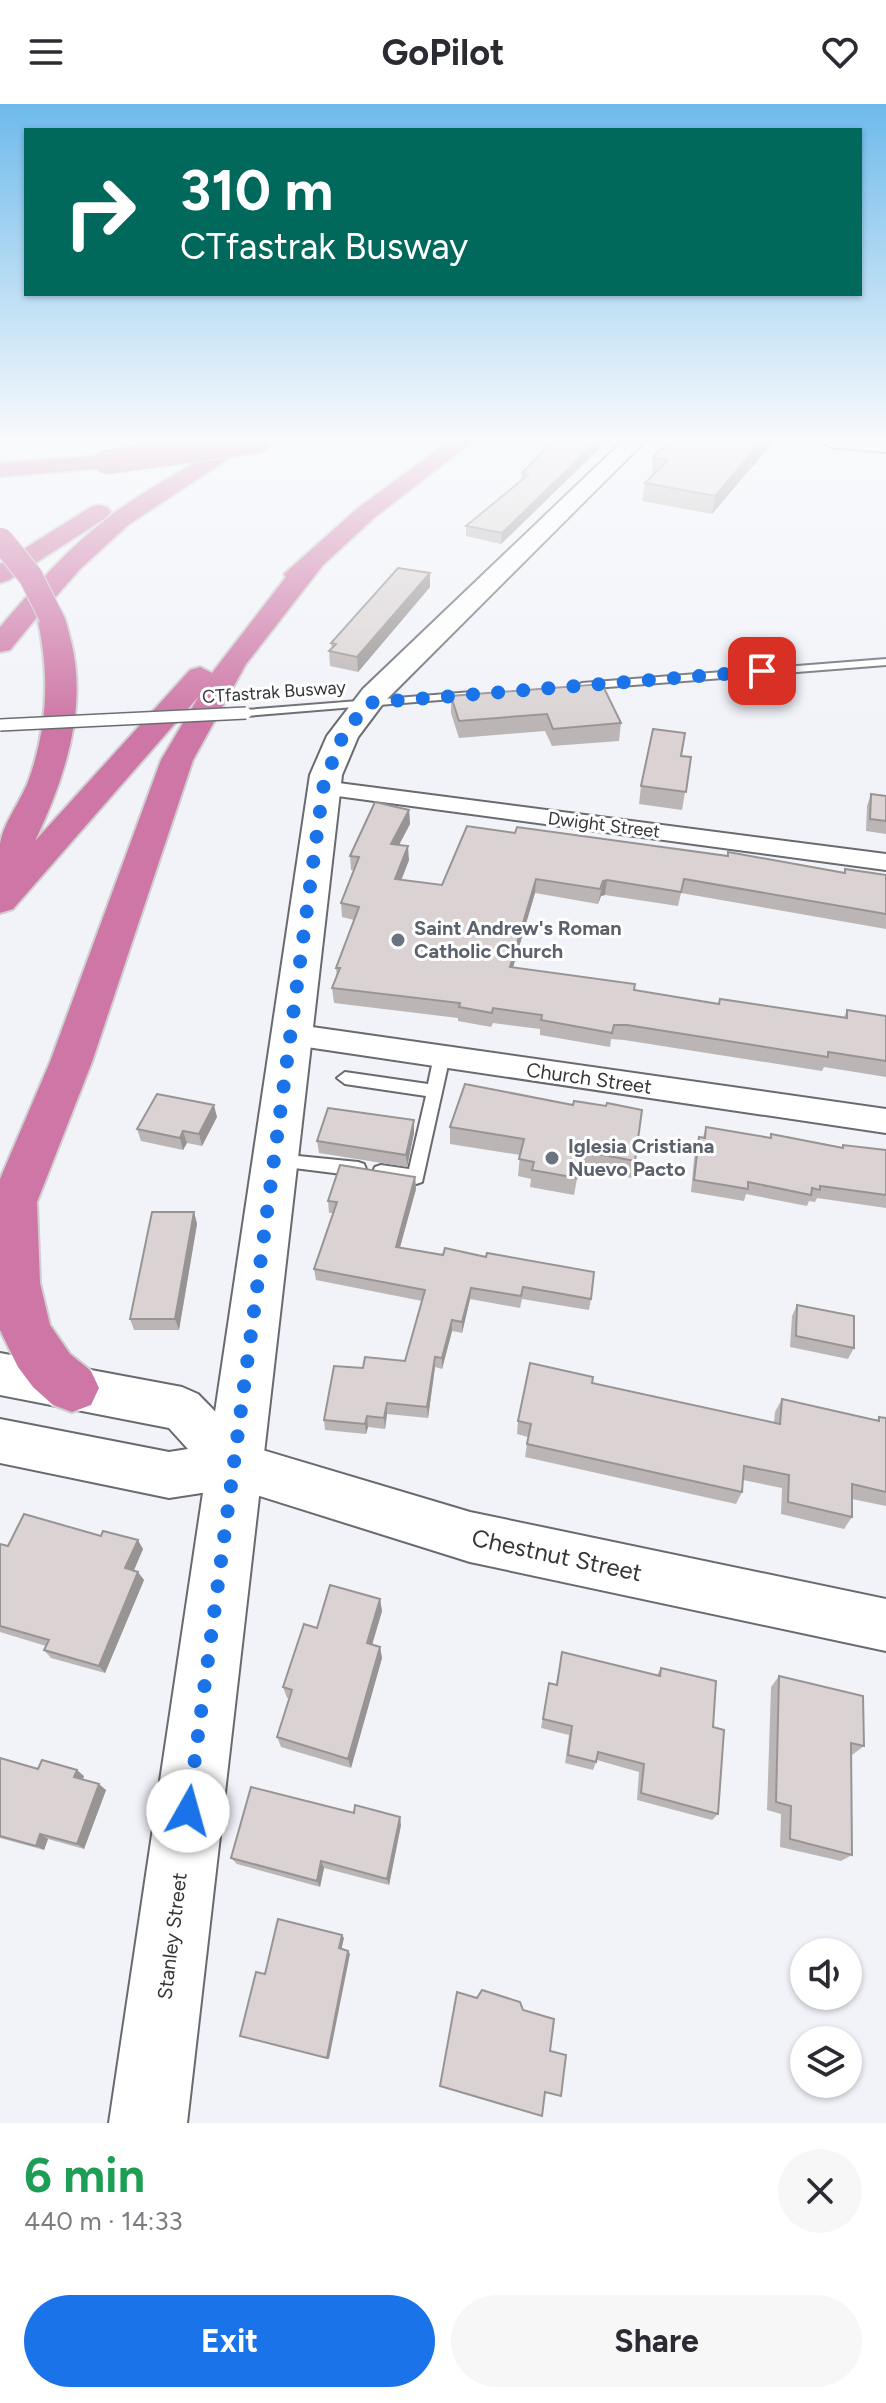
<!DOCTYPE html>
<html lang="en">
<head>
<meta charset="utf-8">
<style>
  body { margin:0; font-family:Figtree,sans-serif; background:#f7f7f7; color:#2b2b33; height:100vh; display:flex; flex-direction:column; font-size:30px; white-space:nowrap }
  * { box-sizing:border-box; margin:0 }
  p { font-size:26px; color:#7c7c81 }
  .icon { flex:none; width:44px; height:44px; fill:none; stroke:currentColor; stroke-width:2; stroke-linecap:round; stroke-linejoin:round }
  .map { position:relative; height:2019px; overflow:hidden }
  .sheet { display:flex; flex-direction:column; background:#fff; flex:1 }
  .sheet>* { flex:none }
  .top-card { position:absolute; left:24px; top:24px; width:838px; height:168px; border-radius:0px; box-shadow:0 2px 6px #0004; background:#00695c; color:#fff; overflow:hidden }
  .fabs { position:absolute; left:790px; top:1834px; display:grid; gap:16px }
  .fabs a { display:grid; place-items:center; width:72px; height:72px; border-radius:50%; background:#fff; box-shadow:0 2px 6px #0004; font-size:40px }
  .pin { position:absolute; display:grid; place-items:center; width:68px; height:68px; color:#fff; margin:-34px; border-radius:16px; box-shadow:0 4px 12px #0006 }
  .me { position:absolute; width:88px; margin:-44px; rotate:7deg; stroke-linejoin:round; filter:drop-shadow(0 0 6px #0008) }
  .turn { display:flex; align-items:center; gap:28px; height:168px; padding:0 24px; font-size:36px }
  .turn .icon { width:104px; height:104px; stroke-width:2.5 }
  .turn b { display:block; font-size:56px; line-height:68px }
  .round { display:grid; place-items:center; flex:none; width:84px; height:84px; border-radius:42px; background:#f7f7f7 }
  .overview { display:flex; align-items:center; justify-content:space-between; height:136px; padding:0 24px }
  h1 { font-size:48px; font-weight:700; line-height:60px; color:#1e9e55 }
  .button { display:flex; gap:16px; margin-top:auto; padding:16px 24px }
  .button a { flex:1; height:92px; border-radius:48px; background:#1a73e8; color:#fff; font-size:32px; font-weight:700; line-height:92px; text-align:center }
  .button a+a { background:#f7f7f7; color:#2b2b33 }
  header { display:flex; justify-content:space-between; align-items:center; height:104px; padding:0 24px; background:#fff; font-size:36px; font-weight:700 }
  .map>svg:first-child { display:block }
  .lines { fill:none; stroke-linecap:round; stroke-linejoin:round }
  .service-casing { stroke:#696a70; stroke-width:4 }
  .minor-casing { stroke:#696a70; stroke-width:4 }
  .tertiary-casing { stroke:#696a70; stroke-width:4 }
  .secondary-casing { stroke:#696a70; stroke-width:4 }
  .motorway-casing { stroke:#cfcfcf; stroke-width:4 }
  .service { fill:#fff; fill-rule:evenodd }
  .minor { fill:#fff; fill-rule:evenodd }
  .tertiary { fill:#fff; fill-rule:evenodd }
  .secondary { fill:#fff; fill-rule:evenodd }
  .motorway { fill:#ce77a6; fill-rule:evenodd }
  .service-bridge-casing { stroke:#696a70; stroke-width:14; stroke-linecap:butt }
  .motorway-bridge-casing { stroke:#cfcfcf; stroke-width:26; stroke-linecap:butt }
  .service-bridge { stroke:#fff; stroke-width:11 }
  .motorway-bridge { stroke:#ce77a6; stroke-width:24 }
  .wall { fill:#bcb5b5 }
  .shaded-wall { fill:#999494 }
  .building { fill:#dbd3d3; stroke:#999494; stroke-width:2 }
  .route { stroke:#1a73e8; stroke-width:14; stroke-dasharray:0 25.2 }
  .worship-dot { fill:#6b7280; stroke:#fff; stroke-width:3 }
  .labels { text-anchor:middle; dominant-baseline:central; stroke-width:6; stroke-linejoin:round; paint-order:stroke }
  .far-street-label { font-size:18px; fill:#353538; stroke:#fff }
  .worship-label { font-size:20px; font-weight:bold; fill:#5b616d; stroke:#fff; text-anchor:start }
  .street-label { font-size:20px; fill:#353538; stroke:#fff }
  .near-street-label { font-size:24px; fill:#353538; stroke:#fff }
</style>
</head>
<body>
<header><svg class="icon" aria-label="menu" viewBox="0 0 24 24"><path d="M4 6h16M4 12h16M4 18h16"/></svg>GoPilot<svg class="icon" aria-label="heart" viewBox="0 0 24 24"><path d="M12 20l-8-8c-3-5 5-10 8-4 3-6 11-1 8 4z"/></svg></header>
<div class="map">
<svg width="886" height="2019" viewBox="0 0 886 2019">
  <rect width="100%" height="100%" fill="#f1f3f9"/>
  <g class="lines">
    <g class="service-casing">
      <path id="service" d="M886,555V561L582,585L577,582L582,579Z
        M472,588L477,591L476,593L246,612L240,609L246,606Z
        M442,946L450,952L422,1078L416,1080L375,1073L373,1068L375,1063L381,1061L409,1065L426,992L345,980L337,974L345,968L428,980L434,952Z
        M278,1050L358,1058L364,1060L366,1065L364,1070L358,1072L278,1062L272,1061L270,1056L272,1051Z"/>
    </g>
    <g class="minor-casing">
      <path id="minor" d="M323,677L886,750V766L315,689L311,684L315,679Z
        M291,920L886,1005V1029L280,939L276,931L280,923Z"/>
    </g>
    <g class="tertiary-casing">
      <path id="tertiary" d="M0,1249L182,1283L198,1290L249,1342L470,1408L886,1495V1547L470,1458L234,1384L169,1394L0,1359V1315L169,1348L188,1345L169,1324L0,1291Z"/>
    </g>
    <g class="secondary-casing">
      <path id="secondary" d="M623,337H645L385,597L358,633L342,671L187,2019H109L310,671L327,632L363,585Z
        M820,337H886V348L830,343Z"/>
    </g>
    <g class="motorway-casing">
      <path id="motorway" d="M230,337H255L128,421L81,464L43,507H61C67,516 68,527 71,537C88,605 64,676 35,737L190,566L200,563L212,569L286,473L284,470L358,404L449,337H473L374,414L323,461L246,560L193,656L92,958L37,1098L40,1179L50,1221L70,1250L91,1267L99,1284L91,1301L72,1308L53,1301L33,1283L18,1263L0,1226V1075L50,958L161,656L199,592L13,805L0,809C0,787 0,762 0,740C3,720 20,698 28,678C48,623 50,570 37,513L10,546L0,548V523C35,482 71,441 114,409C151,382 192,362 230,337Z
        M106,351L117,358L114,363L0,373V359Z
        M99,401L107,403L111,408L107,413L9,476L0,479V460L91,403Z"/>
    </g>
    <use href="#service" class="service"/>
    <use href="#minor" class="minor"/>
    <use href="#tertiary" class="tertiary"/>
    <use href="#secondary" class="secondary"/>
    <use href="#motorway" class="motorway"/>
    <g class="service-bridge-casing">
      <path id="service-bridge" d="M0,621L246,609"/>
    </g>
    <g class="motorway-bridge-casing">
      <path id="motorway-bridge" d="M106,358L259,337
        M1,436L31,473L51,513"/>
    </g>
    <use href="#service-bridge" class="service-bridge"/>
    <use href="#motorway-bridge" class="motorway-bridge"/>
  </g>
  <path class="wall" d="M670,337H774L712,410L642,397L645,379L652,371L653,353Z
    M600,344L501,440L466,432V422L521,376L522,369Z
    M430,469V483L358,568L330,562L329,547L332,545L331,539Z
    M451,592L621,619L619,637L552,642L545,627L459,634L451,609Z
    M681,652L691,653L682,706L639,700L641,682Z
    M871,690L886,692V730L866,727L867,702Z
    M409,706L410,720L399,741L409,756L401,776L442,781L515,729L844,769L845,765L886,771V825L681,789L678,802L605,791L601,792L598,800L535,789L513,863L634,886L719,900L844,913L847,906L886,912V973L824,963L822,967L624,936L611,935L610,943L540,931V925L493,919L491,923L458,917V914L334,899L332,884L337,874L336,864L354,816L342,813L341,799L354,766H351L350,752Z
    M465,980L635,1057L632,1074L579,1064L574,1091L530,1083L531,1075L518,1072L520,1051L450,1040V1023Z
    M217,1013L202,1042L187,1039L183,1046L141,1037L137,1025Z
    M414,1016V1029L407,1063L319,1049L317,1037Z
    M706,1023L770,1034L771,1030L842,1043L843,1041L886,1046V1104L817,1094L815,1098L809,1097L807,1102L746,1090L744,1097L691,1088L695,1045L699,1033H703Z
    M415,1073L416,1085L400,1143L591,1195L589,1206L522,1195L520,1204L470,1195L462,1229L452,1227L442,1265L435,1263L428,1314L387,1310L385,1325L368,1323L366,1330L325,1326L324,1316L363,1264L405,1257L422,1197L316,1176L314,1165L333,1109H329L328,1097Z
    M194,1108L197,1120L179,1226H134L130,1215Z
    M797,1201L854,1244L848,1255L790,1243L792,1212Z
    M592,1279L774,1319L775,1308L782,1295L877,1316L879,1313L886,1314V1402L852,1395V1413L844,1425L781,1410L782,1384L743,1376L742,1388L736,1400L525,1353L528,1333L517,1330L518,1317Z
    M0,1440L8,1442L143,1445L134,1466L144,1476L105,1569L51,1554L44,1546L46,1542L0,1528Z
    M380,1495L382,1507L372,1541L380,1543L382,1554L351,1664L281,1643L277,1633L289,1594H287L283,1583L317,1524Z
    M562,1548L657,1571L661,1564L713,1623L718,1710L712,1716L637,1696L639,1668L597,1656L593,1666L565,1659L569,1631L541,1624L549,1579L556,1580Z
    M779,1572L864,1642L852,1651H851L852,1751L841,1757L780,1743L781,1710L767,1706L771,1583Z
    M0,1654L38,1665L84,1672L83,1675L106,1686L84,1745L48,1735L44,1746L0,1734Z
    M401,1721L389,1781L324,1764L320,1783L237,1760L231,1754Z"/>
  <path class="shaded-wall" d="M597,337H600V344L501,440L502,429Z
    M762,337H774L712,410L715,392Z
    M430,469V483L358,568L357,553Z
    M409,706L410,720L392,754L391,740Z
    M408,742L409,756L396,790L395,775Z
    M536,775L535,789L509,877L510,863Z
    M607,776L605,791L601,792L598,800L603,777Z
    M214,1001L217,1013L202,1042L199,1030Z
    M414,1016V1029L407,1063L406,1051Z
    M183,1027L187,1039L183,1046L180,1034Z
    M415,1073L416,1085L397,1154L396,1143Z
    M194,1108L197,1120L179,1226L175,1215Z
    M471,1184L470,1195L462,1229V1218Z
    M452,1216V1227L442,1265V1254Z
    M435,1253V1263L428,1314L427,1303Z
    M387,1299V1310L385,1325L384,1314Z
    M367,1312L368,1323L366,1330L365,1320Z
    M138,1436L143,1445L131,1473L125,1464Z
    M138,1468L144,1476L105,1569L99,1562Z
    M380,1495L382,1507L369,1551L367,1539Z
    M380,1543L382,1554L351,1664L348,1655Z
    M77,1666L84,1672L81,1679L74,1673Z
    M99,1680L106,1686L84,1745L77,1740Z
    M400,1713L401,1721L389,1781L387,1775Z
    M40,1730L48,1735L44,1746L36,1742Z
    M321,1757L324,1764L320,1783L317,1777Z
    M342,1831L344,1834L341,1847L339,1844Z
    M348,1847L350,1850L329,1955L327,1954Z"/>
  <path class="building" d="M553,337H597L502,429L466,422L528,371L522,369Z
    M670,337H762L715,392L645,379L668,356L653,353Z
    M398,464L430,469L357,553L329,547L336,540L331,539Z
    M602,580L621,619L553,625L547,610L459,617L451,592Z
    M653,625L685,629L681,652L691,653L686,688L641,682Z
    M871,690L886,692V717L870,715Z
    M375,698L409,706L391,740L408,742L395,775L442,781L467,722L515,729L517,723L728,752V748L845,769V765L886,771V810L684,775L681,788L607,776L603,777L600,785L536,775L510,863L635,880L634,886L719,900L720,895L847,914V906L886,912V957L828,948V953L627,921H614L612,929L541,916L542,911L493,904L492,909L459,903L460,899L332,884L340,864H336L359,803L341,799L359,753L350,752Z
    M465,980L573,1001L574,997L606,1002L607,999L642,1006L635,1057L582,1047L577,1074L532,1066L534,1058L519,1055L524,1035L450,1023Z
    M157,990L214,1001L199,1030L183,1027L180,1034L137,1025Z
    M328,1004L414,1016L406,1051L317,1037Z
    M706,1023L771,1034V1030L843,1044V1041L886,1046V1091L820,1082V1086L812,1084L811,1091L748,1078V1085L694,1076L699,1033L705,1034Z
    M340,1061L415,1073L396,1143L443,1151L445,1144L486,1153L487,1149L594,1168L591,1195L523,1183L521,1192L471,1184L462,1218L452,1216L442,1254L435,1253L427,1303L387,1299L384,1314L367,1312L365,1320L324,1316L334,1262L363,1264L365,1253L405,1257L425,1186L314,1165L337,1098L328,1097Z
    M152,1108H194L175,1215H130Z
    M797,1201L854,1212V1244L796,1232Z
    M530,1259L593,1273L592,1279L780,1320L782,1295L879,1317V1313L886,1314V1388L852,1380V1413L788,1398L789,1371L744,1362L742,1388L527,1340L531,1320L518,1317Z
    M24,1410L101,1432L103,1427L138,1436L125,1464L138,1468L99,1562L44,1546L49,1536L0,1522V1440L8,1442Z
    M330,1481L380,1495L367,1539L380,1543L348,1655L277,1633L292,1586L283,1583L304,1520L317,1524Z
    M562,1548L660,1572L661,1564L716,1577L713,1623L724,1626L718,1710L641,1689L644,1660L598,1648L596,1658L568,1651L572,1622L543,1615L549,1579L557,1581Z
    M779,1572L863,1592L864,1642L851,1639L852,1751L790,1735L791,1702L776,1698Z
    M0,1654L38,1665L42,1656L77,1666L74,1673L99,1680L77,1740L40,1730L36,1742L0,1732Z
    M251,1683L354,1709L355,1701L400,1713L387,1775L321,1757L317,1777L231,1754Z
    M278,1815L342,1831L339,1844L348,1847L327,1954L240,1932L256,1868L265,1870Z
    M482,1886L520,1898L523,1906L554,1915L550,1947L566,1951L561,1992L545,1988L542,2012L440,1982L457,1888L477,1894Z"/>
  <linearGradient id="sky" x2="0" y2="1"><stop stop-color="#6ebaeb"/><stop offset="0.54" stop-color="#f9fafc"/><stop offset="1" stop-color="#f9fafc" stop-opacity="0"/></linearGradient>
  <rect width="886" height="620" fill="url(#sky)"/>
  <g class="lines">
    <path class="route" d="M188,1707L323,684L339,639L367,599L762,567"/>
  </g>
  <g class="worship-dot">
    <circle cx="398" cy="836" r="8"/>
    <circle cx="552" cy="1054" r="8"/>
  </g>
  <g class="labels">
    <g class="far-street-label">
      <text transform="translate(274 588) rotate(-4)">CTfastrak Busway</text>
      <text transform="translate(604 721) rotate(7)">Dwight Street</text>
    </g>
    <g class="worship-label">
      <text x="414" y="824">Saint Andrew's Roman<tspan x="414" dy="23">Catholic Church</tspan></text>
      <text x="568" y="1042">Iglesia Cristiana<tspan x="568" dy="23">Nuevo Pacto</tspan></text>
    </g>
    <g class="street-label">
      <text transform="translate(589 974) rotate(8)">Church Street</text>
      <text transform="translate(172 1832) rotate(-83)">Stanley Street</text>
    </g>
    <g class="near-street-label">
      <text transform="translate(557 1451) rotate(12)">Chestnut Street</text>
    </g>
  </g>
</svg>
<div class="fabs">
<a><svg class="icon" aria-label="sound" viewBox="0 0 24 24"><path d="M4 9h4l5-4v14l-5-4H4zM17 9q2 3 0 6"/></svg></a>
<a><svg class="icon" aria-label="layers" viewBox="0 0 24 24"><path d="M12 4l9 5-9 5-9-5zM3 14l9 5 9-5"/></svg></a>
</div>
<div class="pin" style="left:762px;top:567px;background:#d93025"><svg class="icon" aria-label="arrive" viewBox="0 0 24 24"><path d="M6 21V4h12l-3 4 3 4H6"/></svg></div>
<svg class="me" style="left:188px;top:1707px" viewBox="-20 -20 40 40"><circle r="19" fill="#fff"/><path d="M0-13L10 11 0 6-10 11z" fill="#1a73e8"/></svg>
<div class="top-card">
<div class="turn"><svg class="icon" aria-label="right" viewBox="0 0 24 24"><path d="M7 20v-9h11M14 6l5 5-5 5"/></svg><div><b>310 m</b>CTfastrak Busway</div></div>
</div>
</div>
<section class="sheet">
<div class="overview"><div><h1>6 min</h1><p>440 m · 14:33</p></div><a class="round"><svg class="icon" aria-label="close" viewBox="0 0 24 24"><path d="M6 6l12 12M18 6L6 18"/></svg></a></div>
<div class="button"><a>Exit</a><a>Share</a></div>
</section>
</body>
</html>
